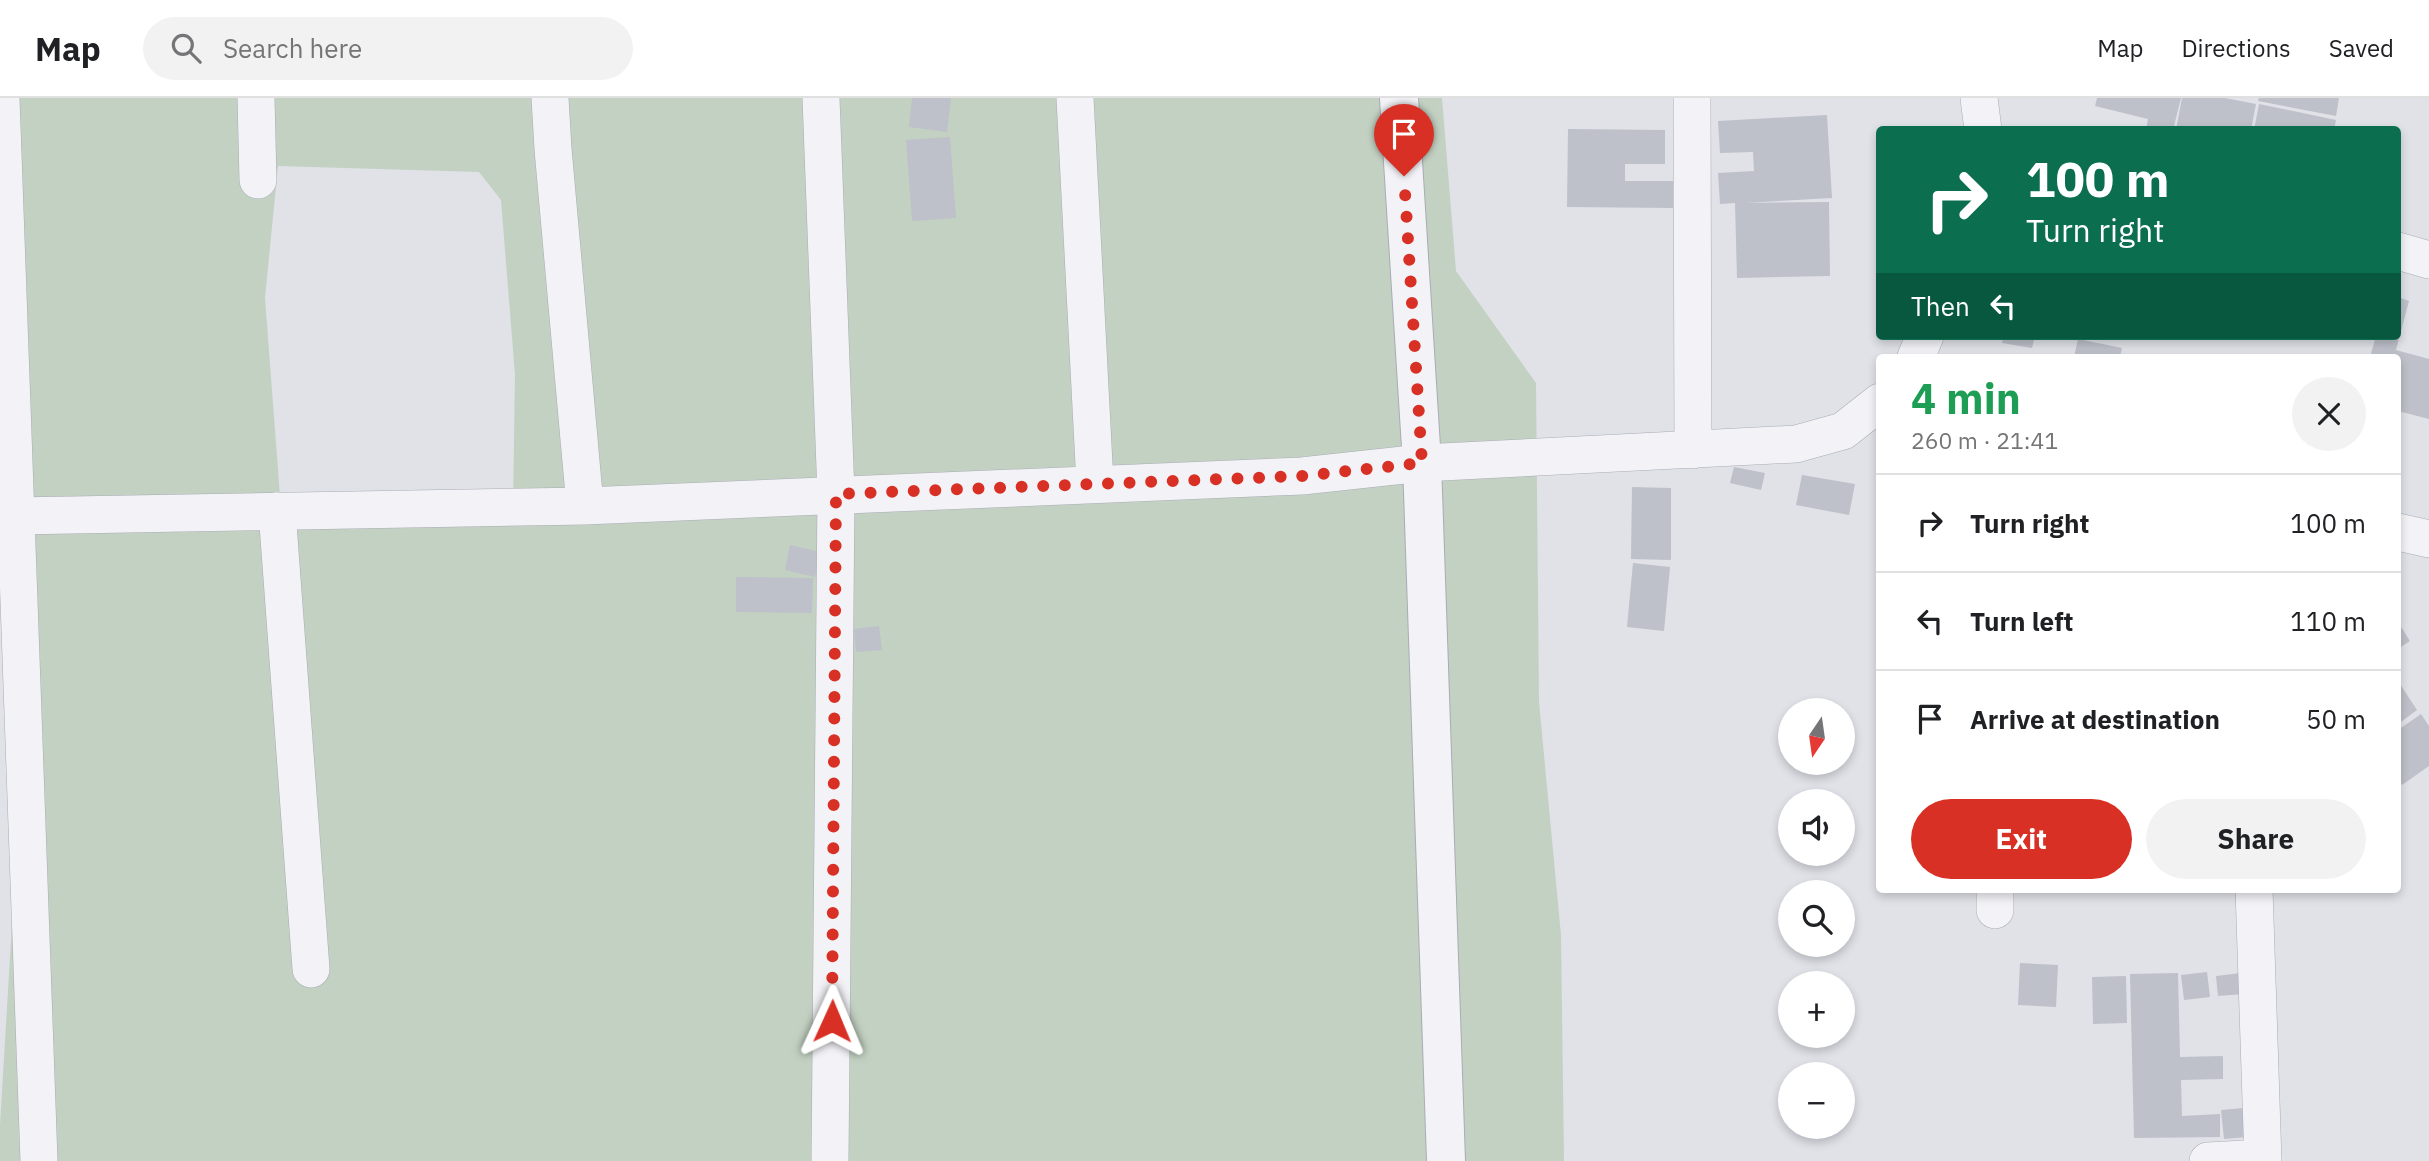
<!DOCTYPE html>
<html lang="en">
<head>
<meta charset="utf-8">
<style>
  body { margin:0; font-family:"IBM Plex Sans",sans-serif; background:#f2f2f2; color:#202124; height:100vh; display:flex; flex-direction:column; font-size:26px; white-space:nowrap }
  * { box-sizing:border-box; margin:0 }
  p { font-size:23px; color:#757577 }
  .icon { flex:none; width:38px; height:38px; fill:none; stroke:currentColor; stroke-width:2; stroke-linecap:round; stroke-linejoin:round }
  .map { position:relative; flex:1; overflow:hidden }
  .side { position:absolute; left:1876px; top:256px; width:525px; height:539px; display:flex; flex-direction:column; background:#fff; border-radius:7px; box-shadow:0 4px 10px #0003 }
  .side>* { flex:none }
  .top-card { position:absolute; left:1876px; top:28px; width:525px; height:214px; border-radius:7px; box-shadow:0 4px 10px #0003; background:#0b6e4f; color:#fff; overflow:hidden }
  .needle { width:46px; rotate:193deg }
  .fabs { position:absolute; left:1778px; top:600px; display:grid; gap:14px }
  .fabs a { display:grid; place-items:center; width:77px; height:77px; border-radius:50%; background:#fff; box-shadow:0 4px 10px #0003; font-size:35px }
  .pin { position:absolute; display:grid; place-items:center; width:60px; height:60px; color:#fff; margin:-72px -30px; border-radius:50% 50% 50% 0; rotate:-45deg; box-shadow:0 0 7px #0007 }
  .pin .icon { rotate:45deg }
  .me { position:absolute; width:77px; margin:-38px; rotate:1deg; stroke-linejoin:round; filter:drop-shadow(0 0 5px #0008) }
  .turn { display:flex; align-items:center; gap:24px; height:147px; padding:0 35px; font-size:32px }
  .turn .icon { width:91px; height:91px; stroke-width:2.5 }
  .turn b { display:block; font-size:49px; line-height:60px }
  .then { display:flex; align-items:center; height:66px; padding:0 35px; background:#0003; gap:14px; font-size:26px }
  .round { display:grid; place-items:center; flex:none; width:74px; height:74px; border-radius:37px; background:#f2f2f2 }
  .overview { display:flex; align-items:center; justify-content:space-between; height:119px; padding:0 35px }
  h1 { font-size:42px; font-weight:800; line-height:52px; color:#1e9e55 }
  .primary-button { display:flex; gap:14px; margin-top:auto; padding:14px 35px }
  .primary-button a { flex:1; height:80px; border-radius:42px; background:#d93025; color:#fff; font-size:28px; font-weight:800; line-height:80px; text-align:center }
  .primary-button a+a { background:#f2f2f2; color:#202124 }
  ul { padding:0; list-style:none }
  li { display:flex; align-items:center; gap:21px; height:98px; padding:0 35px; border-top:2px solid #e0e0e0 }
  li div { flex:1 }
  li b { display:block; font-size:26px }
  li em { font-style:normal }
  header { display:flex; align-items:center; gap:42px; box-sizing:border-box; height:98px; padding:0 35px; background:#fff; border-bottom:2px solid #e0e0e0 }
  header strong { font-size:33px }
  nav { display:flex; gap:38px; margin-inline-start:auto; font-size:24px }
  .search { width:490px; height:63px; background:#f2f2f2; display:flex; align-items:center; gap:18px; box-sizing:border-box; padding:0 24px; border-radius:38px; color:#757577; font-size:26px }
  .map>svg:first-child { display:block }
  .green { fill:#c3d1c2; fill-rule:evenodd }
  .building { fill:#bec0ca }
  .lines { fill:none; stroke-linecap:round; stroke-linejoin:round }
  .minor-casing { stroke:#a9acb5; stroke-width:38 }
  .tertiary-casing { stroke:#a9acb5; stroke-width:40 }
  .minor { stroke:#f3f3f7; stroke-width:37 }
  .tertiary { stroke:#f3f3f7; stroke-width:38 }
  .route { stroke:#d93025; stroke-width:12; stroke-dasharray:0 21.6 }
</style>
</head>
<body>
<header>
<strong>Map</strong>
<div class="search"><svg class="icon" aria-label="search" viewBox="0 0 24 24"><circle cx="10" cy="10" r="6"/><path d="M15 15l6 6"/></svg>Search here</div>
<nav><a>Map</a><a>Directions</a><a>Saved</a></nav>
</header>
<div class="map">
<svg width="2429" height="1063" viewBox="0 0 2429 1063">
  <rect width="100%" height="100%" fill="#e0e2e8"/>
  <path class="green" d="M0,0H1442L1456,173L1536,285L1539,604L1561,837L1564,1063H0V1027L19,708ZM278,68L479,74L501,102L515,277L513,408L280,398L265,200Z"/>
  <path class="building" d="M912,0H951L947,34L909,29Z
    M2097,0H2181L2173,32H2146L2148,21L2095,8Z
    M2182,0H2225L2256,6L2251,32H2176Z
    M2259,0H2339L2336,18L2258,3Z
    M2259,6L2336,22L2334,32H2254Z
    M1827,17L1832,100L1745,105L1829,104L1830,178L1737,180L1735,105L1720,106L1718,75L1754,73L1753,54L1720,55L1718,23Z
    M1568,31L1665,32V66H1625V83H1673V110L1567,109Z
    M950,39L956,120L912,123L906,42Z
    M2398,199L2409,203L2396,252L2429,261V321L2398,313V259H2370L2376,238H2398Z
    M2004,238H2035L2032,250L2002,245Z
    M2078,241L2122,250L2120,259H2074Z
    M1734,369L1765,375L1761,392L1730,385Z
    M1802,377L1855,386L1849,417L1796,407Z
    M1632,389L1671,390V462L1631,461Z
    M790,447L820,454L815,479L785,472Z
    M1633,465L1670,469L1664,533L1627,529Z
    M736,479L813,480L812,515L736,514Z
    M2398,524L2410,543L2398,551Z
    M879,528L882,552L856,554L854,531Z
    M2398,583L2417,612L2398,626Z
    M2421,616L2429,628V668L2402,687L2398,680V632Z
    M2020,865L2058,867L2056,909L2018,907Z
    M2207,874L2210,899L2184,902L2181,877Z
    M2178,875L2180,959L2223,958V981L2181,982L2182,1018L2220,1016V1039L2134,1040L2130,876Z
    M2241,875L2244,896L2218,898L2216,878Z
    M2126,878L2127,925L2093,926L2092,879Z
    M2255,1009L2258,1038L2224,1041L2221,1012Z"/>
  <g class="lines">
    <g class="minor-casing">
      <path id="minor" d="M1,0L39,1063
        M256,0L258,82
        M550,0L553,51L585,408L1302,378L1422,365L1796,346L1843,333L1880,304
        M821,0L836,396L830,1063
        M1075,0L1095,386
        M1692,0L1693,352
        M1979,0L1983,32
        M2398,153L2429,162
        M1916,259L1925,238
        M277,413L311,871
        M16,418L585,408
        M2398,434L2429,441
        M1995,791V812
        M2254,791L2263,1063
        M2208,1063L2263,1060"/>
    </g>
    <g class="tertiary-casing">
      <path id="tertiary" d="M1399,0L1422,365L1446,1063"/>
    </g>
    <use href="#minor" class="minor"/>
    <use href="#tertiary" class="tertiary"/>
  </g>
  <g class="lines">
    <path class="route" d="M832,923L836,396L1302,378L1422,365L1404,78"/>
  </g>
</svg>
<div class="fabs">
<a><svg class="needle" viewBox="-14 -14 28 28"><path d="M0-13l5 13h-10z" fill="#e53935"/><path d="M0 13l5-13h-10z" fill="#757577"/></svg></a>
<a><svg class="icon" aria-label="sound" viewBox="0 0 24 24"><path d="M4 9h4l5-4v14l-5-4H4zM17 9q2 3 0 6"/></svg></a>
<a><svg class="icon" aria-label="search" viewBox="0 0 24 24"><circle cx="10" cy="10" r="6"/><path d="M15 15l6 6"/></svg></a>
<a>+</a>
<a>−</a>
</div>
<div class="pin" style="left:1404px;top:78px;background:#d93025"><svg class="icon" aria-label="arrive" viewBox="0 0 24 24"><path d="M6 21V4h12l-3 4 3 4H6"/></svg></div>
<svg class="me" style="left:832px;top:923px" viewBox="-20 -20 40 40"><path d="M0-17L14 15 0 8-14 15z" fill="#d93025" stroke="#fff" stroke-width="4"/></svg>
<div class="top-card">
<div class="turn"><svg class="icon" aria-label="right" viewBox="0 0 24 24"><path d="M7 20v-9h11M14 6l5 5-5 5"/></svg><div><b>100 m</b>Turn right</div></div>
<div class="then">Then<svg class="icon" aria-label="left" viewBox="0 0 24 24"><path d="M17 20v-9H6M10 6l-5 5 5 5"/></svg></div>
</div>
<section class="side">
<div class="overview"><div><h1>4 min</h1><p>260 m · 21:41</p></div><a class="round"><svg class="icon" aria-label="close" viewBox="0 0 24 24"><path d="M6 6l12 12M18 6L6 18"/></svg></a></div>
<ul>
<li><svg class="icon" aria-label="right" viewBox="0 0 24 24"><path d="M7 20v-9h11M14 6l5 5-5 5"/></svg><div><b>Turn right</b></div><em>100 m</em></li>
<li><svg class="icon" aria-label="left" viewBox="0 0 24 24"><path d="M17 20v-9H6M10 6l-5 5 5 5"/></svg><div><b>Turn left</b></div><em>110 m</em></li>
<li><svg class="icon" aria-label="arrive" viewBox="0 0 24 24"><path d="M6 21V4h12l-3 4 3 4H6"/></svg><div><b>Arrive at destination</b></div><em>50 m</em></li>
</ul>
<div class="primary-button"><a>Exit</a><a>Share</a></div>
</section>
</div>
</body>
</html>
